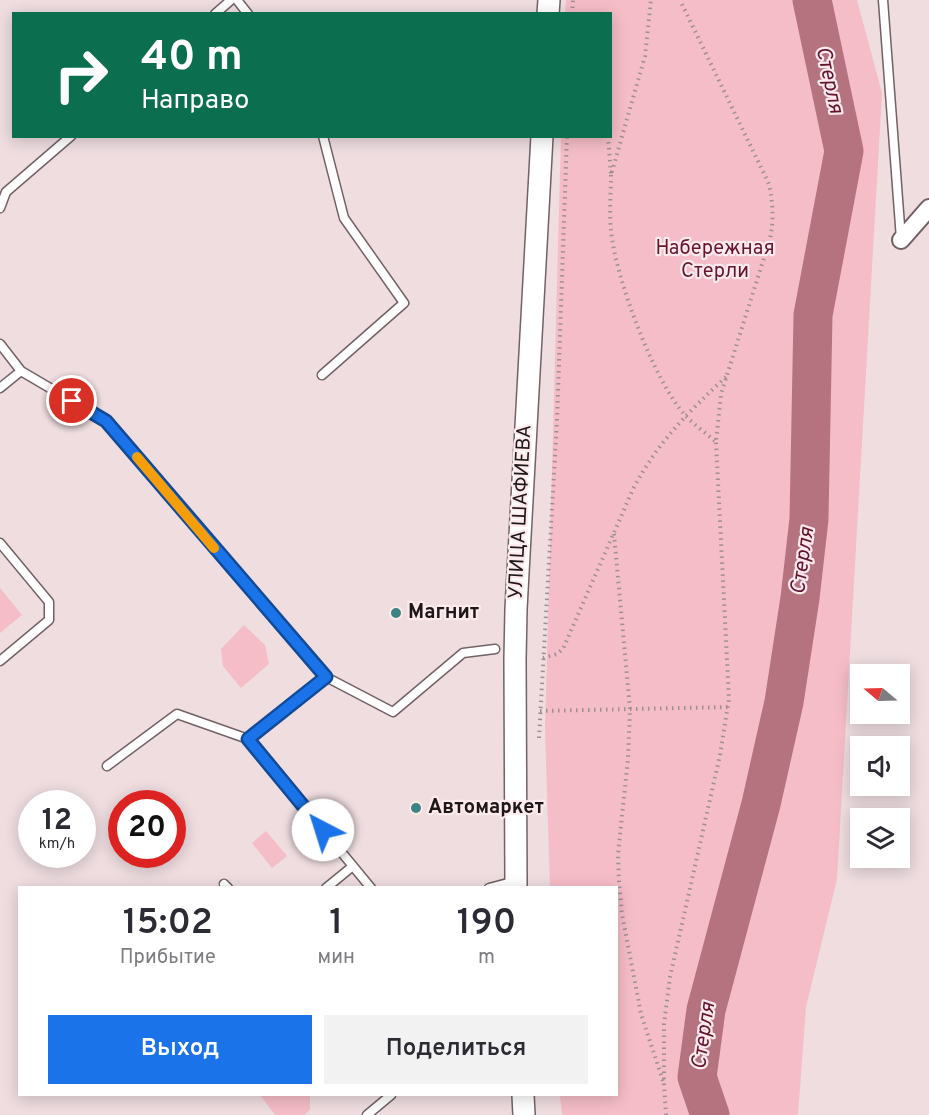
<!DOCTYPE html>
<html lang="ru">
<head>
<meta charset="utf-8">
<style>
  body { margin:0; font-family:Overpass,sans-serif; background:#f2f2f3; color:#2b2b33; height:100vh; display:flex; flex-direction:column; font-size:22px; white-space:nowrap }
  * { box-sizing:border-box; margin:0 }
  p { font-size:20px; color:#7c7c81 }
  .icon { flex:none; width:33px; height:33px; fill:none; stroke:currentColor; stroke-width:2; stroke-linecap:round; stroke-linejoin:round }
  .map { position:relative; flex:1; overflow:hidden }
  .details { position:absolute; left:18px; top:886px; width:600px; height:210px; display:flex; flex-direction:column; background:#fff; border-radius:0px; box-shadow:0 3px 15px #0003 }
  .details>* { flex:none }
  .top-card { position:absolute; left:12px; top:12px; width:600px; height:126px; border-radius:0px; box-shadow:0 3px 15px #0003; background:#0b6e4f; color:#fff; overflow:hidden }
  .needle { width:39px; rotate:289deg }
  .tools { position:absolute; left:850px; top:664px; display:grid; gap:12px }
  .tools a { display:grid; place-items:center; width:60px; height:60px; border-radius:0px; background:#fff; box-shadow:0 3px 15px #0003; font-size:30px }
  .speed { position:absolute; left:18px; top:790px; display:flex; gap:12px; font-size:30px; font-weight:700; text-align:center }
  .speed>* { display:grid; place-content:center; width:78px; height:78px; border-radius:50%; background:#fff; box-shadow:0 3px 15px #0003; line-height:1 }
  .speed small { font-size:15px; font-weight:400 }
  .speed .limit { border:9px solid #d22; background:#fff; color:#111 }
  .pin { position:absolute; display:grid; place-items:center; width:51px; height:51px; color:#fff; margin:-26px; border:3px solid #fff; border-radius:50%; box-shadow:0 2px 6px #0007 }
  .me { position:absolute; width:66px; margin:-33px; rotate:320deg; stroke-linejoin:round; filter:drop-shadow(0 0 4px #0008) }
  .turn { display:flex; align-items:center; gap:21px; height:126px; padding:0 30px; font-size:27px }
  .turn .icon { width:78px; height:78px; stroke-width:2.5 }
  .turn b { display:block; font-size:42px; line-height:51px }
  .eta { display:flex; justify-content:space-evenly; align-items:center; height:102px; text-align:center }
  .eta b { font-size:36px; font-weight:600; line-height:42px }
  .primary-button { display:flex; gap:12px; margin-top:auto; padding:12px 30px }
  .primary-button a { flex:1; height:69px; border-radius:0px; background:#1a73e8; color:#fff; font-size:24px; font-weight:600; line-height:69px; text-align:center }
  .primary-button a+a { background:#f2f2f3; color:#2b2b33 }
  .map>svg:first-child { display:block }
  .green { fill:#f5bdc7 }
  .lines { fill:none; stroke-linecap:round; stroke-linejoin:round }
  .river { stroke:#b57380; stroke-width:39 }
  .service-casing { stroke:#726265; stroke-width:11 }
  .minor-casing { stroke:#726265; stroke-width:20 }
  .tertiary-casing { stroke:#726265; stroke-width:24 }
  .path { stroke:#9e9092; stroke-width:4; stroke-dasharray:1.5 4.5; stroke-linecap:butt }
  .service { stroke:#fff; stroke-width:8 }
  .minor { stroke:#fff; stroke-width:16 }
  .tertiary { stroke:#fff; stroke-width:21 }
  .route-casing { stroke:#114b97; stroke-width:15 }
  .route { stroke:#1a73e8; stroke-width:10 }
  .slow { stroke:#f59e0b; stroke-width:10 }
  .poi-dot { fill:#3c8484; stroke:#fceaed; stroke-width:2 }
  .labels { text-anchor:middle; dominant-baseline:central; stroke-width:4.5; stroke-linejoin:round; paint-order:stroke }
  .park-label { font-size:20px; fill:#661530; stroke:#fceaed }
  .street-label { font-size:20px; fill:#1d1718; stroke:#fceaed }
  .poi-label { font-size:20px; font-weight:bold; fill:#1d1718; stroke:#fceaed; text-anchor:start }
  .water-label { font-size:21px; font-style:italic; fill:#65132e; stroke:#fceaed }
</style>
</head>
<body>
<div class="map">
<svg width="929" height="1115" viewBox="0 0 929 1115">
  <rect width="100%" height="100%" fill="#efdde0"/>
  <path class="green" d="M566,0H857L882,93L837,879L806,1007L798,1115H562L560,1095H616V888H550L545,728L561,137L610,136V14L565,13Z
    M0,588L22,615L0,633Z
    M244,625L265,645L269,664L241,688L223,666L221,649Z
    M266,831L287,856L272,868L252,843Z
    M260,1095H310V1110L304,1115H275Z"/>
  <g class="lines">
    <path class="river" d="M710,1115L697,1077L706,1010L761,804L784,702L800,598L809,519L813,315L844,151L812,0"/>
    <g class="service-casing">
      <path id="service" d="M237,0L248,14
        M883,0L901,239
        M215,14L231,0
        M0,208L6,192L71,136
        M0,344L21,371L106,421L326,677
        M322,375L404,303L344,218L323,136
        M0,388L21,371
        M0,543L49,602V620L0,661
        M107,766L177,714L248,739
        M224,884L228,888
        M326,888L353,866
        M371,888L248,739L326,677L393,712L463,653L495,649
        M489,888L516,881
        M367,1115L391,1095"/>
    </g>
    <g class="minor-casing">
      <path id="minor" d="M901,240L929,208"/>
    </g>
    <g class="tertiary-casing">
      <path id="tertiary" d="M548,14L549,0
        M516,888L515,659L516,609L542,136
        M523,1095L524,1115"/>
    </g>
    <path class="path" d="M572,14L573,0
      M608,136L611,175L645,56L651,0
      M611,175C611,193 609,212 611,230C615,277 654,381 685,415C694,425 706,433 716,442L721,394L770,239C774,219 773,204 769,184L680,0
      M614,534L630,709L628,759L618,854L619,882L622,914L641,1014L663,1081
      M543,658L557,654L563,649L633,489C658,442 688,412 726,377
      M540,711L728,707
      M539,738L557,421L567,136
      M666,1115L664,1085V1024L670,977L720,755L729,699L716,442"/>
    <use href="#service" class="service"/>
    <use href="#minor" class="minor"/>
    <use href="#tertiary" class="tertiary"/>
  </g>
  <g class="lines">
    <g class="route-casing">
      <path id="route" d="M72,401L106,421L326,677L248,739L323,830"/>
    </g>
    <use href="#route" class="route"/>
    <path class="slow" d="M137,457L214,548"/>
  </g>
  <g class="poi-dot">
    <circle cx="396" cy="613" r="6"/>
    <circle cx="416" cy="808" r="6"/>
  </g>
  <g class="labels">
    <g class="park-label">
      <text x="715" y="249">Набережная<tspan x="715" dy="23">Стерли</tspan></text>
    </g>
    <g class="street-label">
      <text transform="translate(521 512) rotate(-87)">УЛИЦА ШАФИЕВА</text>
    </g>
    <g class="poi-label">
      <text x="408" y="613">Магнит</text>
      <text x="428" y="808">Автомаркет</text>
    </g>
    <g class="water-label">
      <text transform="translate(829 80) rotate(78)">Стерля</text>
      <text transform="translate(803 561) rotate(-82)">Стерля</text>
      <text transform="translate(704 1036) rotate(-82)">Стерля</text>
    </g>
  </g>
</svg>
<div class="tools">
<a><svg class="needle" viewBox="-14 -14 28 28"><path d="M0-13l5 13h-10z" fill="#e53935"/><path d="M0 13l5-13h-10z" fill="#7c7c81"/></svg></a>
<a><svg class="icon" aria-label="sound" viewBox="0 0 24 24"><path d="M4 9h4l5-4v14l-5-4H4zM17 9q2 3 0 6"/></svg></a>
<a><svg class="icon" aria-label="layers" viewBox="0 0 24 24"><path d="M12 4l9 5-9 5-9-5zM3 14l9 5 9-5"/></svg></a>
</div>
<div class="speed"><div>12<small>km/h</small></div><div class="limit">20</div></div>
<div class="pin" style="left:72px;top:401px;background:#d93025"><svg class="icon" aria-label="arrive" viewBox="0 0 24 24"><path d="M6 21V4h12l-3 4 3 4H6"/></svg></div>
<svg class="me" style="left:323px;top:830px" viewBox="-20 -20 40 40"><circle r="19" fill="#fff"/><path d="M0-13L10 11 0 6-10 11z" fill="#1a73e8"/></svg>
<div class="top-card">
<div class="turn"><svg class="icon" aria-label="right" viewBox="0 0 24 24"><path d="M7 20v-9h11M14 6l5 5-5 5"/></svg><div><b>40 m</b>Направо</div></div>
</div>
<section class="details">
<div class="eta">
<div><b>15:02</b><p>Прибытие</p></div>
<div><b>1</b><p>мин</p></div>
<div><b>190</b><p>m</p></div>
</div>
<div class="primary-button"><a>Выход</a><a>Поделиться</a></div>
</section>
</div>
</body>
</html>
